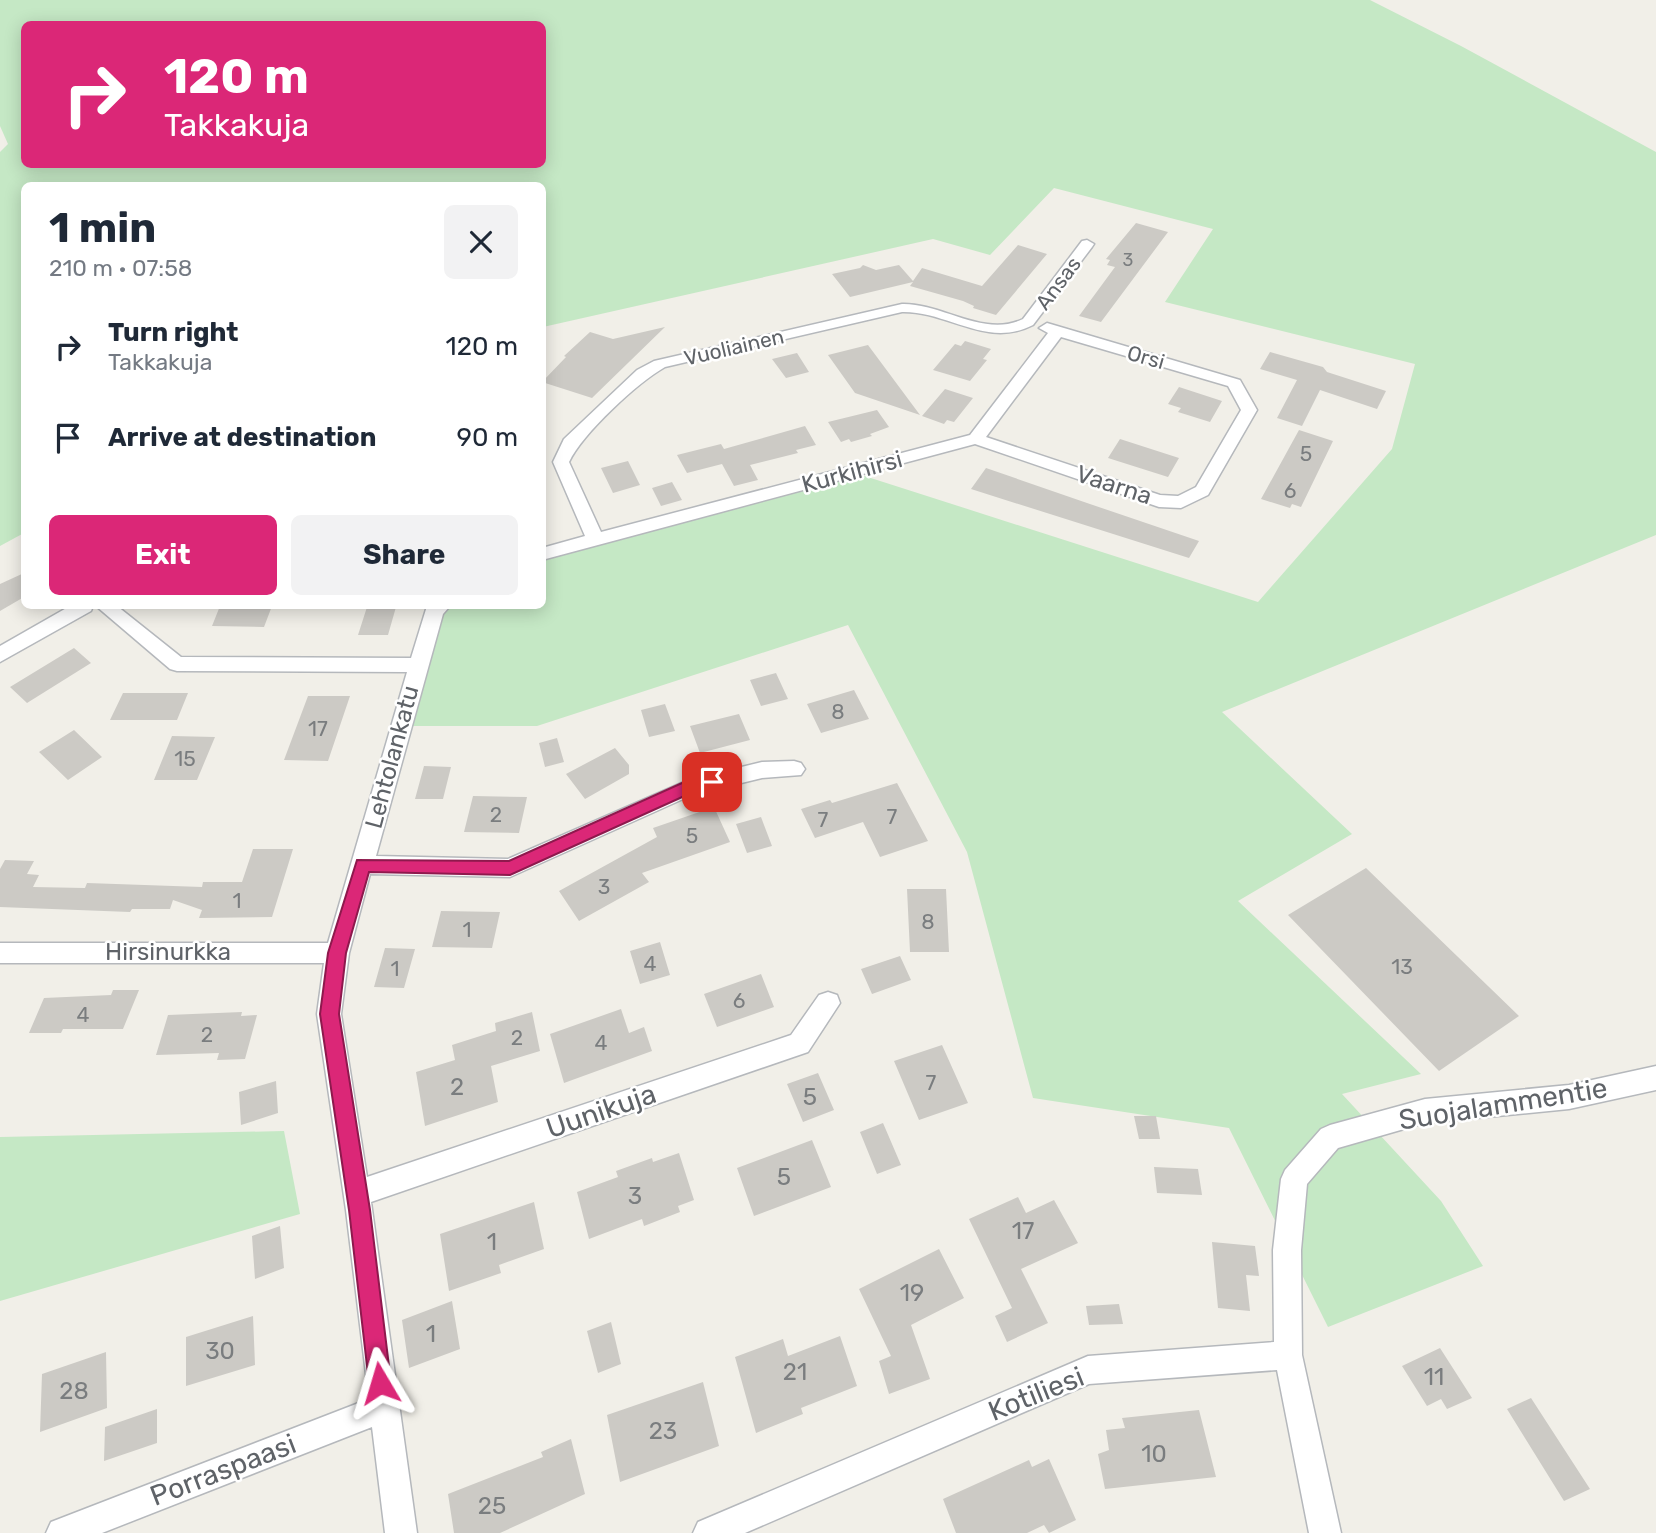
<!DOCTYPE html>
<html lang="en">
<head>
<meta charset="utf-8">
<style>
  body { margin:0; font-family:Rubik,sans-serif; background:#f2f2f3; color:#1f2937; height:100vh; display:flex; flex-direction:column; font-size:26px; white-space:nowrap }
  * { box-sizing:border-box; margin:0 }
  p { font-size:23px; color:#747a83 }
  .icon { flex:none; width:38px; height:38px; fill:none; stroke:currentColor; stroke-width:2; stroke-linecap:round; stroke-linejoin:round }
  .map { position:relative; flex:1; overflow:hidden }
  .panel { position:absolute; left:21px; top:182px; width:525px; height:427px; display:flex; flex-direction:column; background:#fff; border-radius:10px; box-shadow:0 4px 18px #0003 }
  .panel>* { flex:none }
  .banner { position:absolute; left:21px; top:21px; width:525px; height:147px; border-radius:10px; box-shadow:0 4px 18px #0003; background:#db2777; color:#fff; overflow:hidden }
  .pin { position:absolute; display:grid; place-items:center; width:60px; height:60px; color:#fff; margin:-30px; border-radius:14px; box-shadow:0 4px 10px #0006 }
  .me { position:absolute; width:77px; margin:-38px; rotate:353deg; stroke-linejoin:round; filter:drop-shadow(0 0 5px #0008) }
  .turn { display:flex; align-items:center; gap:24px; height:147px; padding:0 28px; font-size:32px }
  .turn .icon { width:91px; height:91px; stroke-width:2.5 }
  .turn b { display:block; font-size:49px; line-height:60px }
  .round { display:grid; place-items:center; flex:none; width:74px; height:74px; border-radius:10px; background:#f2f2f3 }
  .overview { display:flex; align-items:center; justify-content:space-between; height:119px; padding:0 28px }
  h1 { font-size:42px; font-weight:700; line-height:52px }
  .action { display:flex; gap:14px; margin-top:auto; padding:14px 28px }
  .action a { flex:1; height:80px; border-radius:10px; background:#db2777; color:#fff; font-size:28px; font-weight:700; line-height:80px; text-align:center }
  .action a+a { background:#f2f2f3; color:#1f2937 }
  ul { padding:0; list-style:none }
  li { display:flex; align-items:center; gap:21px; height:91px; padding:0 28px }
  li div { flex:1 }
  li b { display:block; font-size:26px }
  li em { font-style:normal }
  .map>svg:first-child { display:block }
  .green { fill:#c5e8c5; fill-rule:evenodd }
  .building { fill:#cccac5 }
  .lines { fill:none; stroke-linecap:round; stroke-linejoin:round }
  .minor-casing { stroke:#b5b8bc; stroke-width:3 }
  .minor { fill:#fff; fill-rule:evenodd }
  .route { fill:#db2777; stroke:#8e194d; stroke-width:2 }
  .labels { text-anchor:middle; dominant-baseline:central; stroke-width:5; stroke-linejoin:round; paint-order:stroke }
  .far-number-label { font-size:18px; fill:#7a7d7f }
  .far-street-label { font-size:21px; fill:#5f6368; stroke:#fff }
  .number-label { font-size:21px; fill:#7a7d7f }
  .street-label { font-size:24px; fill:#5f6368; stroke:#fff }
  .near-number-label { font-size:24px; fill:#7a7d7f }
  .near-street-label { font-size:28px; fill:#5f6368; stroke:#fff }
</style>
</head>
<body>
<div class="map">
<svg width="1656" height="1533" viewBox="0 0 1656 1533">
  <rect width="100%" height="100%" fill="#f1efe8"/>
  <path class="green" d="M0,0H1370L1461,46L1656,152V535L1222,712L1352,834L1238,901L1421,1074L1342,1094L1441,1201L1483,1266L1328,1327L1229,1128L1033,1098L967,852L848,625L537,726H401L434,611L441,606H542L543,554L852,472L1258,602L1392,449L1415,364L1165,302L1213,229L1054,188L990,255L933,239L543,327L542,186H24V533L0,546V152L8,144L0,126ZM24,24H542V164H24Z
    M284,1131L300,1214L0,1301V1137Z"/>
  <path class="building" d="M1136,223L1168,232L1101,322L1079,316L1115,267L1107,265L1110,260L1106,259Z
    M1018,245L1047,254L996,315L973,308L974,306L963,301L910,286L913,282L850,297L832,274L860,268L863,265L876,270L899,265L913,281L922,268L982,286Z
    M665,327L592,398L542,382L566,357L564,356L590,332L613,339Z
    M965,341L991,349L983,359L987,360L970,381L933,370L955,344L961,346Z
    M868,345L920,415L855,393L828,355Z
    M1270,352L1323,367L1327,372L1386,391L1377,409L1320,390L1302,426L1277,418L1297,380L1260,369Z
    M797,353L809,372L786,378L772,359Z
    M1179,387L1222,401L1210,422L1178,412L1181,408L1168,404Z
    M945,389L973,398L954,422L947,420L944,424L922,416Z
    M877,410L889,427L870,434L872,436L851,442L849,439L841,442L828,422Z
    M805,426L816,445L796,450L798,453L750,465L758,480L734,486L722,464L687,473L677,455L721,444L724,449Z
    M1299,430L1333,441L1301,507L1292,504L1290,508L1261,499Z
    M1120,439L1179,458L1168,477L1108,458Z
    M628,461L640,485L613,493L601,468Z
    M986,468L1087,503L1199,541L1189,558L971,489Z
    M672,482L682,500L661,506L652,488Z
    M24,573V597L0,611V584Z
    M220,606H272L264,627L212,626Z
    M367,607H396L388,635H358Z
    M74,648L91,663L27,703L10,687Z
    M776,673L788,699L761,706L750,680Z
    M854,690L869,719L821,733L807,704Z
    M123,693H188L177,720H110Z
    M308,696H350L328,761L284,760Z
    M665,704L675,731L649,737L641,710Z
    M739,714L750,740L700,753L690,726Z
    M74,730L102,757L68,780L39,752Z
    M172,736L215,737L197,780H154Z
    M557,738L564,762L545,767L539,743Z
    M615,748L629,765V774L585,799L566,774Z
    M424,766L451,767L443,799H415Z
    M897,783L928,841L880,857L863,822L815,838L801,809L830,800L832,803Z
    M473,796L527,797L519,833L464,832Z
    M714,807L730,842L642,873L649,882L579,921L559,891L657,837L653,828Z
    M761,817L772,846L747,853L736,824Z
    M253,849H293L272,917L199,918L202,910L173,900L170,909H132L130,912L0,907V869L5,860L34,861L27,874L39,875L33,887L85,888L87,883L202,887L203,882H242Z
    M1366,868L1519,1016L1439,1071L1288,915Z
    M907,889H946L949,952H910Z
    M441,911L500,912L492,948L432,947Z
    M660,942L670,975L640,984L630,951Z
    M385,948L415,949L404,988L374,987Z
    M900,956L911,980L872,994L861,969Z
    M761,974L774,1007L717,1027L704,994Z
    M113,990H139L123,1029H63L61,1033H29L44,998L111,995Z
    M621,1009L629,1033L644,1027L652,1051L564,1083L550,1034Z
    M242,1012L241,1016L257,1015L245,1059L217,1060L219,1053L156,1055L168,1015Z
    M532,1012L540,1051L491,1066L498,1102L425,1126L416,1072L455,1060L452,1045L496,1031L495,1023Z
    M942,1045L968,1103L919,1120L894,1061Z
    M818,1073L834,1110L803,1122L787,1084Z
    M276,1081L278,1113L241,1125L239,1092Z
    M1134,1116H1156L1160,1139H1139Z
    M883,1123L901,1165L877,1174L860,1132Z
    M812,1140L831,1187L754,1216L737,1168Z
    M679,1153L694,1200L678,1206L680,1212L644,1226L642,1219L589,1239L577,1192L618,1177L616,1171L652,1158L653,1162Z
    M1154,1167L1198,1169L1202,1195L1157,1193Z
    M1018,1197L1026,1213L1054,1200L1078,1243L1021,1269L1048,1323L1007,1342L995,1316L1012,1308L969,1219Z
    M534,1202L544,1249L499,1265L501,1273L449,1291L440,1234Z
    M280,1226L284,1268L255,1279L252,1236Z
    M1212,1242L1255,1246L1259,1276L1246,1275L1250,1311L1218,1308Z
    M939,1249L964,1298L911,1325L930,1379L889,1394L879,1361L891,1356L859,1289Z
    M452,1301L460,1349L409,1368L402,1320Z
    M1119,1304L1123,1324L1089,1325L1086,1306Z
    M253,1316L255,1365L186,1386V1337Z
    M611,1322L621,1364L598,1373L587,1331Z
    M840,1336L857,1386L801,1408L803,1414L756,1433L735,1357L783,1339L788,1356Z
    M1440,1348L1472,1398L1447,1409L1441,1399L1427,1406L1402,1366Z
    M106,1352L107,1408L40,1432L42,1374Z
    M703,1382L719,1446L620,1482L607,1415Z
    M1531,1398L1590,1489L1564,1501L1507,1409Z
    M157,1409V1443L104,1461L105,1427Z
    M1199,1410L1216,1477L1105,1489L1098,1454L1109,1450L1106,1430L1125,1428L1122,1418Z
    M571,1439L585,1494L500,1533H454L448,1494L543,1457L541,1452Z
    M1049,1459L1076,1520L1049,1533L1044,1525L1027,1533H956L943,1499L1029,1460L1032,1467Z"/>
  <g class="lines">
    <g class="minor-casing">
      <path id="minor" d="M1087,240L1094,244L1092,247L1033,325C987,349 948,311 902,312L665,367C637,383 583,433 569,462L601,532L970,435L1048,333L1039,328L1047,323L1240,380L1257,410L1208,495L1181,508L1159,507L975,444L542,560V548L585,536L553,462L564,439L637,370L654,361L902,304C942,303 984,338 1023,319L1082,241ZM1061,337L1228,386L1241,410L1196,487L1178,496L1160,495L986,437Z
        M70,606H93L91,611L0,662V646Z
        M96,606H117L181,657L411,658L427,606H450L443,614L376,856L508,859L688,780L762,762L794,761L801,763L805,769L801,775L762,778L692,795L510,877L370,874L349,953L341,1014L367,1177L791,1035L819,995L828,992L837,995L840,1003L808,1052L371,1202L417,1533H385L372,1427L102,1533H46L51,1522L369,1399L346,1210L317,1014L324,963H0V943H328L407,672L177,671L170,669Z
        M1656,1066V1090L1569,1109L1425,1123L1338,1148L1307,1184L1301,1250L1302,1355L1341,1533H1309L1277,1370L1089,1384L745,1533H693L698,1522L1088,1356L1274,1342L1273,1250L1281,1179L1285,1170L1321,1129L1330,1125L1425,1099L1569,1085Z"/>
    </g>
    <use href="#minor" class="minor"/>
  </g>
  <path class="route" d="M712,776L720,782L718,786L691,793L510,875L369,872L346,953L339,1014L370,1210L391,1383L388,1391L380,1394L372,1391L369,1383L349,1210L320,1014L328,953L357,860L509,861L682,783Z"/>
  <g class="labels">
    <g class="far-number-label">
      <text x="1128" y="260">3</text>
    </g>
    <g class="far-street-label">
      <text transform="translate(1058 283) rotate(-53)">Ansas</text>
      <text transform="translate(734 347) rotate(-13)">Vuoliainen</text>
      <text transform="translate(1146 357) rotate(16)">Orsi</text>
    </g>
    <g class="number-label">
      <text x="1306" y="453">5</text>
      <text x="1290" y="490">6</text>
      <text x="838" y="711">8</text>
      <text x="318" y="728">17</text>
      <text x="185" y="758">15</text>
      <text x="496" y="814">2</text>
      <text x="892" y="816">7</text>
      <text x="823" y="819">7</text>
      <text x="692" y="835">5</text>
      <text x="604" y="886">3</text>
      <text x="237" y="900">1</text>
      <text x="928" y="921">8</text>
      <text x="467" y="929">1</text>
      <text x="650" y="963">4</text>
      <text x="1402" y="966">13</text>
      <text x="395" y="968">1</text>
      <text x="739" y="1000">6</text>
      <text x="83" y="1014">4</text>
      <text x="207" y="1034">2</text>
      <text x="517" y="1037">2</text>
      <text x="601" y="1042">4</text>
      <text x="931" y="1082">7</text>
    </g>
    <g class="street-label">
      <text transform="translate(852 472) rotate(-15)">Kurkihirsi</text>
      <text transform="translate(1114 485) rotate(18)">Vaarna</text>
      <text transform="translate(392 757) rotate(-75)">Lehtolankatu</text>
      <text x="168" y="952">Hirsinurkka</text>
    </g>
    <g class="near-number-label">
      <text x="457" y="1087">2</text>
      <text x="810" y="1097">5</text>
      <text x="784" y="1177">5</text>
      <text x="635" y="1196">3</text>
      <text x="1023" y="1231">17</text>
      <text x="492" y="1242">1</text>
      <text x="912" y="1293">19</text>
      <text x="431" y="1334">1</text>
      <text x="220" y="1351">30</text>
      <text x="795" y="1372">21</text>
      <text x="1434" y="1377">11</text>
      <text x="74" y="1391">28</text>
      <text x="663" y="1431">23</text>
      <text x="1154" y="1454">10</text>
      <text x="492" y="1506">25</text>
    </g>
    <g class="near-street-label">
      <text transform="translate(1503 1104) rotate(-9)">Suojalammentie</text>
      <text transform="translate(601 1111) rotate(-19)">Uunikuja</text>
      <text transform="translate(1036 1394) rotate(-22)">Kotiliesi</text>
      <text transform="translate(223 1470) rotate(-21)">Porraspaasi</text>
    </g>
  </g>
</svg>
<div class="pin" style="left:712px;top:782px;background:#d93025"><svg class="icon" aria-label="arrive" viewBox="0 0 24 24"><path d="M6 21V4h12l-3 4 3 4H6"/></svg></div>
<svg class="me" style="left:380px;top:1383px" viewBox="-20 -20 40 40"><path d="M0-17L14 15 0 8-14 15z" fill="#db2777" stroke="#fff" stroke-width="4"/></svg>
<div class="banner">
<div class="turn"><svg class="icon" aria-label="right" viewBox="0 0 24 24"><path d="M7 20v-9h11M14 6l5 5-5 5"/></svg><div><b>120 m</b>Takkakuja</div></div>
</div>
<section class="panel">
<div class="overview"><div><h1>1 min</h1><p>210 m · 07:58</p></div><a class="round"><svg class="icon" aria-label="close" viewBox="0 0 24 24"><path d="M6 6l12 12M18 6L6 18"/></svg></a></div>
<ul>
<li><svg class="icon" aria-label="right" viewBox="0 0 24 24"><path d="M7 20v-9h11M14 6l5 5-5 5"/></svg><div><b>Turn right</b><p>Takkakuja</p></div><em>120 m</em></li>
<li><svg class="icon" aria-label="arrive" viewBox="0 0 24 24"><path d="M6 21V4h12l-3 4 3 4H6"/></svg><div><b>Arrive at destination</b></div><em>90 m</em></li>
</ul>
<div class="action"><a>Exit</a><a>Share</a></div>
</section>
</div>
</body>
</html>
